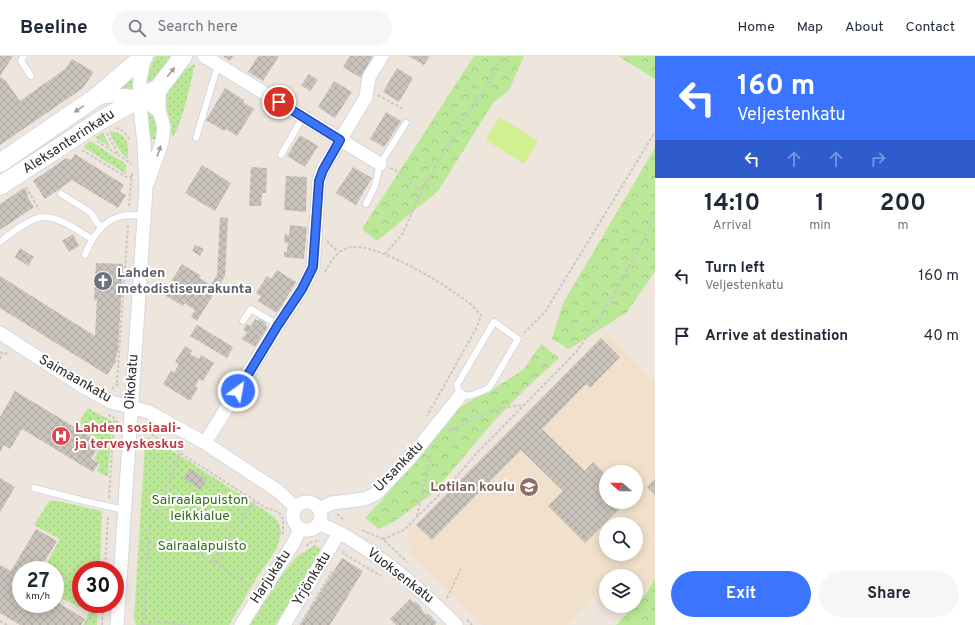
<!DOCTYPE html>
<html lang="en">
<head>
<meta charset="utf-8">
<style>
  body { margin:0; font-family:Overpass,sans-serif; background:#f6f6f7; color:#1f2937; height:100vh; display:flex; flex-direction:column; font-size:15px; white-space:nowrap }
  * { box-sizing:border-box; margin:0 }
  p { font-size:13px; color:#747a83 }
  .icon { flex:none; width:22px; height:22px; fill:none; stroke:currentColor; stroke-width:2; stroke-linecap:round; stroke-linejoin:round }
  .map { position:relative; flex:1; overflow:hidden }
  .sheet { display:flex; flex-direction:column; background:#fff; width:320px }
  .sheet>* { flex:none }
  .banner { background:#3a74ff; color:#fff; overflow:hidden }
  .needle { width:26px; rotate:291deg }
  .buttons { position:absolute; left:599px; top:409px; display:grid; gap:8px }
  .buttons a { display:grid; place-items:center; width:44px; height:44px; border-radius:50%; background:#fff; box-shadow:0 2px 10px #0003; font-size:20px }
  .speed { position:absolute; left:12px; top:505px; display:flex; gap:8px; font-size:20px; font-weight:700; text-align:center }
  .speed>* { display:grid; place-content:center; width:52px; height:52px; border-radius:50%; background:#fff; box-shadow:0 2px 10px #0003; line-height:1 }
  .speed small { font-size:10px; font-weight:400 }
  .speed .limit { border:6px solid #d22; background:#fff; color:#111 }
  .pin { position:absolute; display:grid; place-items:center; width:34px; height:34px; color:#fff; margin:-17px; border:2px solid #fff; border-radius:50%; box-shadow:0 1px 4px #0007 }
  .me { position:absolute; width:44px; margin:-22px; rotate:32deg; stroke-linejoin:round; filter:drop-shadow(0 0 3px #0008) }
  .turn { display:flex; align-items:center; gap:14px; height:84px; padding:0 16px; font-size:18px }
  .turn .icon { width:52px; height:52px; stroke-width:2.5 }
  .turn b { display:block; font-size:28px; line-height:34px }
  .lanes { display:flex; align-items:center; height:38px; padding:0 16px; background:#0003; justify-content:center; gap:20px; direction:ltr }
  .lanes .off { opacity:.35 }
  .eta { display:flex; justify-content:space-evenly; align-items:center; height:68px; text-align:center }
  .eta b { font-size:24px; font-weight:700; line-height:28px }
  .cta { display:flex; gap:8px; margin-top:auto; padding:8px 16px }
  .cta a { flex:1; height:46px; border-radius:24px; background:#3a74ff; color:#fff; font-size:16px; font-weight:700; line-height:46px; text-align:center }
  .cta a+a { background:#f6f6f7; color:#1f2937 }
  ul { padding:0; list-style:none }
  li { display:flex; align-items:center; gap:12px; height:60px; padding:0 16px }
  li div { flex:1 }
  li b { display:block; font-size:15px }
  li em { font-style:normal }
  header { display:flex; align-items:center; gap:24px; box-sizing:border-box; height:56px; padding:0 20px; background:#fff; border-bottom:1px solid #e0e1e3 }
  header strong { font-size:19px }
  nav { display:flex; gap:22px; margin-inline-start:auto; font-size:14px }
  .search { width:280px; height:36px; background:#f6f6f7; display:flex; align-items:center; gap:10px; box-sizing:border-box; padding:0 14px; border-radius:22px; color:#747a83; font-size:15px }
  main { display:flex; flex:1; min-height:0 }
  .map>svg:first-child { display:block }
  .education { fill:#f1e1cc; fill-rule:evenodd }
  .grass { fill:url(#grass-dots) }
  .forest { fill:url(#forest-crowns) }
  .pitch { fill:#d2f092 }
  .building { fill:url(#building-cross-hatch) }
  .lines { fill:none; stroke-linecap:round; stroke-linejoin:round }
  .lane-casing { stroke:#d2d8e5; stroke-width:8 }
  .street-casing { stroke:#d2d8e5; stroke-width:15 }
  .secondary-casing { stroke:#d2d8e5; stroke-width:20 }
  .path { stroke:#c8c8c8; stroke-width:2; stroke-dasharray:3 2; stroke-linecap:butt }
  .lane { stroke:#fff; stroke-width:6 }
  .street { stroke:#fff; stroke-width:13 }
  .secondary { stroke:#fff; stroke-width:18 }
  .oneway { fill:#a0a0a0 }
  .route-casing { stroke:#264ba6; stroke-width:10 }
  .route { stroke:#3a74ff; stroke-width:7 }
  .labels { text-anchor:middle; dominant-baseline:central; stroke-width:4; stroke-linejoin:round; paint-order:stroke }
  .street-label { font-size:14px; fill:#2c2c2c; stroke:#fff }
  .worship-label { font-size:14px; font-weight:bold; fill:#5b616d; stroke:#fff; text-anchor:start }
  .health-label { font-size:14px; font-weight:bold; fill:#be3a42; stroke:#fff; text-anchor:start }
  .education-label { font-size:14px; font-weight:bold; fill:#785e54; stroke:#fff; text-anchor:end }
  .park-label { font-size:14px; fill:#326f16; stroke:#fff }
</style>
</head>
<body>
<header>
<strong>Beeline</strong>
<div class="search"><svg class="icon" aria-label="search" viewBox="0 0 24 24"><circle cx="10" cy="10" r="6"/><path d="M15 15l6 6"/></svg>Search here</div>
<nav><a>Home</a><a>Map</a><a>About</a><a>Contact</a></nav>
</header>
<main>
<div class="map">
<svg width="655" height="569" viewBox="0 0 655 569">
  <defs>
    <pattern id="grass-dots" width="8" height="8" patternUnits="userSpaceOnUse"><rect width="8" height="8" fill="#bbe897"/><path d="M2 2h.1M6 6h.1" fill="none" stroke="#a1c782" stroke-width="1.8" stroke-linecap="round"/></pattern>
    <pattern id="forest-crowns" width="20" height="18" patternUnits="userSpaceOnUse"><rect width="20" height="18" fill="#bbe897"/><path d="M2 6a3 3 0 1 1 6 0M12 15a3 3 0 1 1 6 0" fill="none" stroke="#a1c782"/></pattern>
    <pattern id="building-cross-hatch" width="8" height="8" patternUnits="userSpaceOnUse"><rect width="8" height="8" fill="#c9c3bc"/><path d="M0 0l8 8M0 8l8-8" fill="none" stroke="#ada8a2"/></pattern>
  </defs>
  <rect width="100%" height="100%" fill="#eee5dd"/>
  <path class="education" d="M606,276L655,327V522L647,537L636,540V520H606V546L592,541L567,569H483L410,496L407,477ZM606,416H636V446H606ZM606,468H636V498H606Z"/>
  <path class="grass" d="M156,0H175L162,17L147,30L146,29L147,16Z
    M139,8L134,35L111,36Z
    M195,8C192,21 181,74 172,81L170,65L165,46L167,36L184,14Z
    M146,52C157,60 158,71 157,83H150Z
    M109,75C127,77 129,87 128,103C118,95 114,86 109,75Z
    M103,77L111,92L95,81Z
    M90,85L126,108V118L83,91Z
    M88,352L112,365L108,421L97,415L100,408L94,403L103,386L84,375L80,365Z
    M148,381L184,402L273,460L279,467L281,478L277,492L256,523L229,569H136L134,563L145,389Z
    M49,445H57L102,455L100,514H81V548H98L97,569H83L89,556L55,539V514H43L60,483L34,469Z
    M315,489L322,494L275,569H250L278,524L296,501Z"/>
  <path class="forest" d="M474,0H524L509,34L493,47L438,135L377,185L362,173Z
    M618,0H655V23L653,22Z
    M655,92V215L627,256L569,293L552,283L563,247Z
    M541,288L559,302L525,333L494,365L433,437L395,465L379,473L365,462L388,437L425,390L455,355L473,343L493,333L523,314Z
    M655,522V569H616L647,537Z"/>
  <path class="pitch" d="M499,61L538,85L524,108L486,84Z"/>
  <path class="building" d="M0,0H13L0,20Z
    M223,0H233L230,5Z
    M258,0H279L263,25L248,16Z
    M350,0H373L361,22L343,11Z
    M408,0H430L424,9Z
    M72,3L94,16L83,32L0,89V21L6,25L20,45L65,13Z
    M397,12L413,22L399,46L383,36Z
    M309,18L318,24L310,35L301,29Z
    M334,25L352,36L335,62L318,51Z
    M225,32L244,44L243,46L254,53L237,80L226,73L224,75L206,64Z
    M386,56L401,65L384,91L370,83Z
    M300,79L318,90L305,111L287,100Z
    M75,98L124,129L120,136L126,139L118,152L72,124L45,143L33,125L66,102L71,104Z
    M202,109L231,127L215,155L185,137Z
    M251,111L267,112L266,137H262L261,150H249Z
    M353,111L372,122L356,149L336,137Z
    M286,120L307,121L306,156L284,154Z
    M24,132L28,138L27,140L34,151L0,174V148Z
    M220,161L228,162L225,220L197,265L191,261L195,254L184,247L183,250L163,238L182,208L201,220L199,222L211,229L217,219Z
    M290,169L307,171L304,203L284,201V196H287L288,187L284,186L285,178L289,179Z
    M73,178L79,190L69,196L62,185Z
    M195,189L204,193L200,200L192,195Z
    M20,192L34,201L28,210L15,201Z
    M96,207L123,208L118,296L115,303L117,304L107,319L0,252V220L95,280L97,244H94Z
    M277,214L296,226L277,257L258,245L261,240L256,237L267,220L271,223Z
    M255,263L258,265L259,263L266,267L265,269L268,271L255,291L242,283L247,276L243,274L247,268L251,270Z
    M197,269L233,291L227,302L190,280Z
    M601,282L620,301L590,332L586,328L542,373L585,415L593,406L606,419V446H626L585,487L548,450L563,435L521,394L432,484L416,469Z
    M185,290L192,295L190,298L199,303L201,299L214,307L203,325L199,323L195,331L198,332L190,345L163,328L171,315L174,317L179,308L175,306Z
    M15,335L101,387L91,403L99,407L93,416L22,373L10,393L4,389L0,396V361Z
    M190,412L207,424L200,434L183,422Z
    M0,422L15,431L0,456Z
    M655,423V439L647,431Z
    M36,473L57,485L39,514H21V548H55V545L85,563L81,569H20L0,557V509L11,515Z
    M342,502L363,515L330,569H300Z
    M410,543L414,547L415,545L422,552L421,553L426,559L428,557L437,567L435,568L436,569H396L390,563Z"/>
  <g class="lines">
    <g class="lane-casing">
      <path id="lane" d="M24,0L21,5L31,20
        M196,82L218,9
        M281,99L303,61
        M61,138L90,156L101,172
        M366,148L375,130L380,108L406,67
        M0,186C10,178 32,160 45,161C62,162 78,175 92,183
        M85,199C91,183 102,166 118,161C126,158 135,159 144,160
        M243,265L251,253L278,269
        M494,266L518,283L489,332L472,339L460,340L457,329Z
        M34,432L80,444L124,454"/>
    </g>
    <g class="street-casing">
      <path id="street" d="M204,0L380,108
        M95,42C109,40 126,37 140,43C147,46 153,51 159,55
        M148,126L162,86L164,71L159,55V32
        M0,277L82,330L111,346L149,356L205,387L278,435L295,451
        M205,387L278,269L302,233L313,211L319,125L323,113L366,41L369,21L382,0
        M293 460a14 14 0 1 1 28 0a14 14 0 1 1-28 0Z
        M319,453L332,447L365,443L377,437L410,402L460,340
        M319,467C330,473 342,477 352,484C390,507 425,537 456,569
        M117,569L146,132L144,87L139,43L140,23L145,0
        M241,569L293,488L300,473
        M284,569L339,477"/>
    </g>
    <g class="secondary-casing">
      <path id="secondary" d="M0,107L95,42L144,0
        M0,130L101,64L159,32L183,0"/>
    </g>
    <path class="path" d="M378,39L403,53
      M116,72L123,75L130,84
      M107,77L118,98
      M97,85L132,108
      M82,94L126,121H132
      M390,112L401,117L421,136
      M26,131L39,153
      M129,150L132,116
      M327,185L338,196
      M385,198L403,177L421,136L457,74L488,28L501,0
      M325,216C331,205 336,196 347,192C373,183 447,230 468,246C473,250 477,255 481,259L477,271L427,360
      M524,277L545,256L655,76
      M0,296L3,298L9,297
      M0,303L3,298
      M117,327L128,168
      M112,333L119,327
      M108,359L114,362L118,367
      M143,373L255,445L266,452L279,456L283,463V479
      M448,375L497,353L523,349
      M109,442L114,363
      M337,458L344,464
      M417,460L431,397
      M362,474L383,483L407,506
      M383,483L404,474L450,428L478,396L577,295L610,246L655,162
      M149,487L186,490L215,507L252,531
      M306,490L311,486L320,485
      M344,495L343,497L381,520
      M215,506L255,445
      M105,514L108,459
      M447,542L462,510
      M467,564L472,569
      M0,565L7,569
      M85,569L100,548
      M102,569L103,548
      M143,569L149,475L184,388
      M143,569L159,566L186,569
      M300,569L332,515"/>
    <use href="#lane" class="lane"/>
    <use href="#street" class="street"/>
    <use href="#secondary" class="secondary"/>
  </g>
  <defs><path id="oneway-solid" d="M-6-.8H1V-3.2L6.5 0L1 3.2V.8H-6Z"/></defs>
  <g class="oneway">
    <use href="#oneway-solid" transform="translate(171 16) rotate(-51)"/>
    <use href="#oneway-solid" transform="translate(79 53) rotate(146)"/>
    <use href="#oneway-solid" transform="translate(159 95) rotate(-71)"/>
  </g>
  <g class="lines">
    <g class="route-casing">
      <path id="route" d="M238,335L278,269L302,233L313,211L319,125L323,114L340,84L279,46"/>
    </g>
    <use href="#route" class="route"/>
  </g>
  <defs>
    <g id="church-disc" transform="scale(1)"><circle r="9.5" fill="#6b7280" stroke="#fff"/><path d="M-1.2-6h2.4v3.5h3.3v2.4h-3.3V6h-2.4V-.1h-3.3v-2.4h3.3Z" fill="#fff"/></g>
    <g id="hospital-disc" transform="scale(1)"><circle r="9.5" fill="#e0444e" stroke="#fff"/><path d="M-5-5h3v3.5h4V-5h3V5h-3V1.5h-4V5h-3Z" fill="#fff"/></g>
    <g id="school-disc" transform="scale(1)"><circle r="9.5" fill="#8d6e63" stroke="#fff"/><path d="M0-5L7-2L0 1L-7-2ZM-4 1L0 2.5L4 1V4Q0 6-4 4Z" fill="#fff"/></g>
  </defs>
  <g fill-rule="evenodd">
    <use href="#church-disc" x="103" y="225"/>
    <use href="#hospital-disc" x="61" y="380"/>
    <use href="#school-disc" x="529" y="431"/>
  </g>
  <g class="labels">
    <g class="street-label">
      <text transform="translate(69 86) rotate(-33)">Aleksanterinkatu</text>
      <text transform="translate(75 323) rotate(30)">Saimaankatu</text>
      <text transform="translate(132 326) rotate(-86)">Oikokatu</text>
      <text transform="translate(399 411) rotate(-46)">Ursankatu</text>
      <text transform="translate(400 520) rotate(38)">Vuoksenkatu</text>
      <text transform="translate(271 521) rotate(-57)">Harjukatu</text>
      <text transform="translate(312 523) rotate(-59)">Yrjönkatu</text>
    </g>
    <g class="worship-label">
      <text x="117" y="217">Lahden<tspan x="117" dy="16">metodistiseurakunta</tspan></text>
    </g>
    <g class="health-label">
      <text x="75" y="372">Lahden sosiaali-<tspan x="75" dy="16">ja terveyskeskus</tspan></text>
    </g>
    <g class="education-label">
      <text x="515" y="431">Lotilan koulu</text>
    </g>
    <g class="park-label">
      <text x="200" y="444">Sairaalapuiston<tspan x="200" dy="16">leikkialue</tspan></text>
      <text x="202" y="490">Sairaalapuisto</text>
    </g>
  </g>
</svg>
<div class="buttons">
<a><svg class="needle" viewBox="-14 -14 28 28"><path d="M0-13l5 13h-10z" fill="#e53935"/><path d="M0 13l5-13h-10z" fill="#747a83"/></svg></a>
<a><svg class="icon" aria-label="search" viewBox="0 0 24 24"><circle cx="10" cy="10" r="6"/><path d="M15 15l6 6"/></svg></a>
<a><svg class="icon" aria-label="layers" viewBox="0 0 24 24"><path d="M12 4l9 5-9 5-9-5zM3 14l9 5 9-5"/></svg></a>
</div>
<div class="speed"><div>27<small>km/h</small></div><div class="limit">30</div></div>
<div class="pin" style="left:279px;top:46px;background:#d93025"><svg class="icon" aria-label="arrive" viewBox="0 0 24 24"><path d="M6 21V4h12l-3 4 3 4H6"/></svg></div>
<svg class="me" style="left:238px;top:335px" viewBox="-20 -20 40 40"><circle r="17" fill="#3a74ff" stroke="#fff" stroke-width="3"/><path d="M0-11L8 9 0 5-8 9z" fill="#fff"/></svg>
</div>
<section class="sheet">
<div class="banner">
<div class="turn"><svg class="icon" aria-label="left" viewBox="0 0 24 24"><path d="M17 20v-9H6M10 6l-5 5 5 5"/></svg><div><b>160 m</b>Veljestenkatu</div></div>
<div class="lanes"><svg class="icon" aria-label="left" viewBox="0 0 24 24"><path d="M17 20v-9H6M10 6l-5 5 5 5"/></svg><svg class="icon off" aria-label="ahead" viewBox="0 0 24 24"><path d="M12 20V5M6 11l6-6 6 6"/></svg><svg class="icon off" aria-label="ahead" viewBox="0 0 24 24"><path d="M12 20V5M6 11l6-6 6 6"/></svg><svg class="icon off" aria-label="right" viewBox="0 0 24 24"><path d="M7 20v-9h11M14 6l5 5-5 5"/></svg></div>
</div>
<div class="eta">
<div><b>14:10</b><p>Arrival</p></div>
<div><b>1</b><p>min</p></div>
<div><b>200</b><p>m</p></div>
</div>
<ul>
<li><svg class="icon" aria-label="left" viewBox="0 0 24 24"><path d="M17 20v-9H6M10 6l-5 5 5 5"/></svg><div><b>Turn left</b><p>Veljestenkatu</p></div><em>160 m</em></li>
<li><svg class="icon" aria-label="arrive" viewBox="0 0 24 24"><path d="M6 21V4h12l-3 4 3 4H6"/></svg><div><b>Arrive at destination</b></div><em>40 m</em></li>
</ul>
<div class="cta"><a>Exit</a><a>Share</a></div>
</section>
</main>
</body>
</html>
